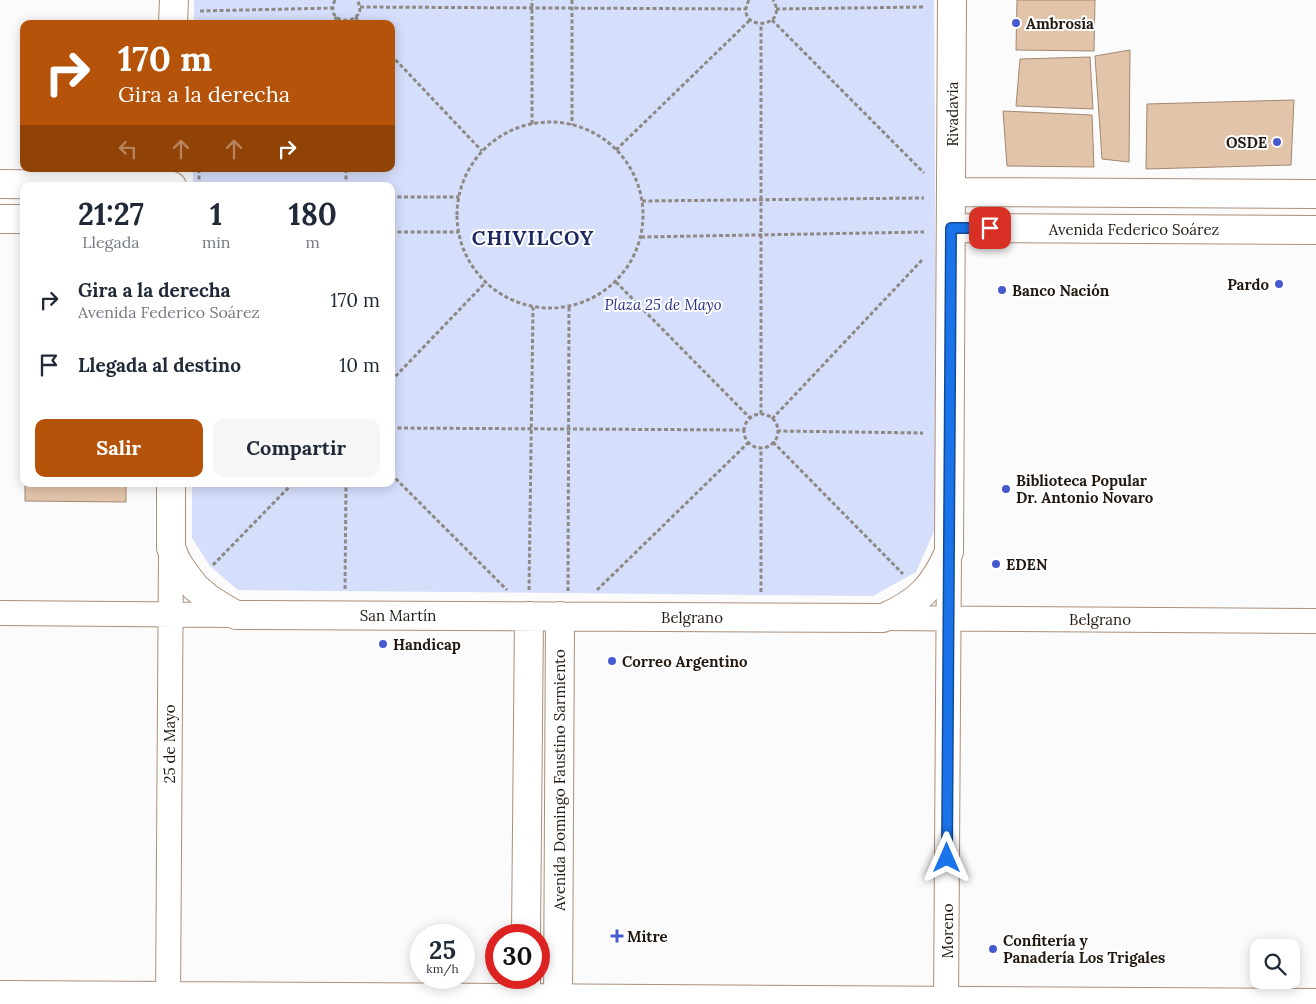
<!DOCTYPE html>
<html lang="es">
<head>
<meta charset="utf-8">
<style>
  body { margin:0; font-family:Lora,serif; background:#f6f6f7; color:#1f2937; height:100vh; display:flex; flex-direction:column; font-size:19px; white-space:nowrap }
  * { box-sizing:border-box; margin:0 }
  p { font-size:16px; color:#747a83 }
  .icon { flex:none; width:28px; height:28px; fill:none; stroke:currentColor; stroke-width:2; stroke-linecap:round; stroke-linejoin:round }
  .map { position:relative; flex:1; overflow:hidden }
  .details { position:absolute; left:20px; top:182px; width:375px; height:305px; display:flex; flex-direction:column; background:#fff; border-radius:10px; box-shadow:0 2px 12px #0003 }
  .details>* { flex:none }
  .guide { position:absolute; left:20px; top:20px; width:375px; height:152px; border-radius:10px; box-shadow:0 2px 12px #0003; background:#b45309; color:#fff; overflow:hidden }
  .buttons { position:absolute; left:1250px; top:939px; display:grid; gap:10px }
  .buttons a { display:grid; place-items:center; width:50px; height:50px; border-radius:10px; background:#fff; box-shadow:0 2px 12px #0003; font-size:25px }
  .speed { position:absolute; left:410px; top:924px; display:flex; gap:10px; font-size:25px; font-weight:700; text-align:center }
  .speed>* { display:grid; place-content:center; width:65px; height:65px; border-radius:50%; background:#fff; box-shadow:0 2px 12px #0003; line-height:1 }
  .speed small { font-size:12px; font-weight:400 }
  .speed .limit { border:8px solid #d22; background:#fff; color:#111 }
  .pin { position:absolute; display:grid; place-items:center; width:42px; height:42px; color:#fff; margin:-21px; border-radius:10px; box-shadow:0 2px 8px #0006 }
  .me { position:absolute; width:55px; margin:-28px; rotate:0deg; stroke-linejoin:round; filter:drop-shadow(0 0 4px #0008) }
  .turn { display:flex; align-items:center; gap:18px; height:105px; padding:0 15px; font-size:22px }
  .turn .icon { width:65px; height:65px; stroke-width:2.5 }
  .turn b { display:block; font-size:35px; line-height:42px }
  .lanes { display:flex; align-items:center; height:48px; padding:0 15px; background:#0003; justify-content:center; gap:25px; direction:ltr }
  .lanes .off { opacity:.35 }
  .eta { display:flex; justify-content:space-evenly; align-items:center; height:85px; text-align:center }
  .eta b { font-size:30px; font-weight:800; line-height:35px }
  .cta { display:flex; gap:10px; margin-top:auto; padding:10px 15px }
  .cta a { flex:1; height:58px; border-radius:10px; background:#b45309; color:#fff; font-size:20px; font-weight:800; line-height:58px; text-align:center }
  .cta a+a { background:#f6f6f7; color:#1f2937 }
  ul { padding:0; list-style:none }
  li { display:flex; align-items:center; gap:15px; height:65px; padding:0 15px }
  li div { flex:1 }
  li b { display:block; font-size:19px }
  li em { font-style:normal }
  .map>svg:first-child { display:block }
  .green { fill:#d5defb }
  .building { fill:#e2c4ab; stroke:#a2876f }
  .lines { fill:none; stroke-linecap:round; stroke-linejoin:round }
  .street-casing { stroke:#ac8f78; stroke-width:26 }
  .secondary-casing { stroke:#ac8f78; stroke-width:30 }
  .path { stroke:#8e8985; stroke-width:3; stroke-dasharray:4 2.5; stroke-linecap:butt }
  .street { stroke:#fff; stroke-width:24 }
  .secondary { stroke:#fff; stroke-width:28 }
  .route-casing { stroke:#114b97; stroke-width:12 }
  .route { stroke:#1a73e8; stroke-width:9 }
  .poi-dot { fill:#465acf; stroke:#fff; stroke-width:2 }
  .labels { text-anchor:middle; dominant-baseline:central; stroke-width:4; stroke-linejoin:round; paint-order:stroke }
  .poi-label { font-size:15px; font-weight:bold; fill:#231910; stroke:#fff; text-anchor:start }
  .street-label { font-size:15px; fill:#231910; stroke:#fff }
  .park-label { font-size:15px; font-style:italic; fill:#253089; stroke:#fff }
  .district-label { font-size:20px; font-weight:bold; letter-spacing:1px; fill:#1d275f; stroke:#fff }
</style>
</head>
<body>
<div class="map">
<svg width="1316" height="1004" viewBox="0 0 1316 1004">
  <rect width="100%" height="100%" fill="#fbfbfb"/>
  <path class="green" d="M194,0H934L937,525L916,572L873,596L238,590L210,566L192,538V484H391V186H193V169H391V24H194Z"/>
  <path class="building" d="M1017,0H1095L1094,51L1016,50Z
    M1130,50L1129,162L1102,159L1095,56Z
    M1090,57L1093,109L1016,106L1020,59Z
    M1294,100L1291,165L1146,169L1147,104Z
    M1003,111L1092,115L1094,167L1007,166Z
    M25,484H126V502L25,501Z"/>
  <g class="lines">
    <g class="street-casing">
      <path id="street" d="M0,613L236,615
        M883,618L1316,621
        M0,993L1316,1001
        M168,1004L171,548
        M946,1004L949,552"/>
    </g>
    <g class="secondary-casing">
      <path id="secondary" d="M173,24L174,0
        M0,184L172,186
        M951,192L1316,194
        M0,219H24
        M951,228L1316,230
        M171,484V548L177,562L186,575L195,587L208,598L222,607L236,615L883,618C918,603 934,587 949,552L952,0
        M526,935L529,616
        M526,1004V978
        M558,1004L560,616"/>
    </g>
    <path class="path" d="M335,0C322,29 372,25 357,0
      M572,0V125
      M749,0C732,32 791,30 773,0
      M360,7L746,9
      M776,9L924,7
      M200,11L333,8
      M355,17L362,24
      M772,20L924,173
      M330,24L337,17
      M391,55L482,151
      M457 215a93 93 0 1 1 186 0a93 93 0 1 1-186 0Z
      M532,124V0
      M616,150L750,20
      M199,169V181
      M346,169V186
      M391,197H459
      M642,201L924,198
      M391,232H459
      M641,237L924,232
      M616,282L750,418
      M391,381L486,282
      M761,414V24
      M744 431a17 17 0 1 1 34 0a17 17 0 1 1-34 0Z
      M772,419L923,259
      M391,428L744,430
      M777,431L923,433
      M773,442L903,574
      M391,474L507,590
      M213,565L292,484
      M345,589L346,484
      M529,590L533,307
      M597,590L749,442
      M568,591L569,307
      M761,592V448"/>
    <use href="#street" class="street"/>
    <use href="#secondary" class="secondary"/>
  </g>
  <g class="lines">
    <g class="route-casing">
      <path id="route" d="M947,858L951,228H990"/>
    </g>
    <use href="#route" class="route"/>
  </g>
  <g class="poi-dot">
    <circle cx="1016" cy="23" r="5"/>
    <circle cx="1277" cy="142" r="5"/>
    <circle cx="1279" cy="284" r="5"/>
    <circle cx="1002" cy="290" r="5"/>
    <circle cx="1006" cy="489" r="5"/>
    <circle cx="996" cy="564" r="5"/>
    <circle cx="383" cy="644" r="5"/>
    <circle cx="612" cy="661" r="5"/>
    <path d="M614.5 928.5h5v5h5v5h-5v5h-5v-5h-5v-5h5z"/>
    <circle cx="993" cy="949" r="5"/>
  </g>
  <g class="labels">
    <g class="poi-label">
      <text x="1026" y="23">Ambrosía</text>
      <text x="1267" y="142" text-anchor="end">OSDE</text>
      <text x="1269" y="284" text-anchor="end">Pardo</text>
      <text x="1012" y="290">Banco Nación</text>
      <text x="1016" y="480">Biblioteca Popular<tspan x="1016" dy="17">Dr. Antonio Novaro</tspan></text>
      <text x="1006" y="564">EDEN</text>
      <text x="393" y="644">Handicap</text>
      <text x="622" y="661">Correo Argentino</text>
      <text x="627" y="936">Mitre</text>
      <text x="1003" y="940">Confitería y<tspan x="1003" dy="17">Panadería Los Trigales</tspan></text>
    </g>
    <g class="street-label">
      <text transform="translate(952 114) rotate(-90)">Rivadavia</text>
      <text x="1134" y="229">Avenida Federico Soárez</text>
      <text x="398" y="615">San Martín</text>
      <text x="692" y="617">Belgrano</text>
      <text x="1100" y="619">Belgrano</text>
      <text transform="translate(169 744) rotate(-90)">25 de Mayo</text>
      <text transform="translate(559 780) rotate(-90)">Avenida Domingo Faustino Sarmiento</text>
      <text transform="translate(947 931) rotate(-90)">Moreno</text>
    </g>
    <g class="park-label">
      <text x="663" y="304">Plaza 25 de Mayo</text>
    </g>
    <g class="district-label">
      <text x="533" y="237">CHIVILCOY</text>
    </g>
  </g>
</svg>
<div class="buttons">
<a><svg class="icon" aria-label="search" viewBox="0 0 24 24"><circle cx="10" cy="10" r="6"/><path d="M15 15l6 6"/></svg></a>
</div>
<div class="speed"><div>25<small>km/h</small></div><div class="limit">30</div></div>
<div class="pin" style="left:990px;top:228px;background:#d93025"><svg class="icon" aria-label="arrive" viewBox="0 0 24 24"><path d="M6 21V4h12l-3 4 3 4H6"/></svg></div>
<svg class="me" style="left:947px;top:858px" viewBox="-20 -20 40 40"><path d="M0-17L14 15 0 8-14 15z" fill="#1a73e8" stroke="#fff" stroke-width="4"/></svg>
<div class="guide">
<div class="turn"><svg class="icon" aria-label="right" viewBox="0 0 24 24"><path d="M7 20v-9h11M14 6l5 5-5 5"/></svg><div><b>170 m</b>Gira a la derecha</div></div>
<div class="lanes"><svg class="icon off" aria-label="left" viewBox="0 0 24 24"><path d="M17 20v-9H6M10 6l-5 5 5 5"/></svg><svg class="icon off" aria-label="ahead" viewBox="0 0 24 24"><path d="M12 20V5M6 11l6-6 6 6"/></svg><svg class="icon off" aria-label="ahead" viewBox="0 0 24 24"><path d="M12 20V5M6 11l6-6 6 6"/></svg><svg class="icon" aria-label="right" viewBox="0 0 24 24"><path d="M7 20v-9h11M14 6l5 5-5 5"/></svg></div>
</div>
<section class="details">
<div class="eta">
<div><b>21:27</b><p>Llegada</p></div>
<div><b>1</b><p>min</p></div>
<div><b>180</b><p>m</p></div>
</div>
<ul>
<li><svg class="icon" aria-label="right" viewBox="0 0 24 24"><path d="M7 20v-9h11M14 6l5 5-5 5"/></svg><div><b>Gira a la derecha</b><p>Avenida Federico Soárez</p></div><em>170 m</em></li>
<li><svg class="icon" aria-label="arrive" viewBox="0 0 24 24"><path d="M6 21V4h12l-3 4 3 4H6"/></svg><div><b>Llegada al destino</b></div><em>10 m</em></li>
</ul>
<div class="cta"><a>Salir</a><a>Compartir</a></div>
</section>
</div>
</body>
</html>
